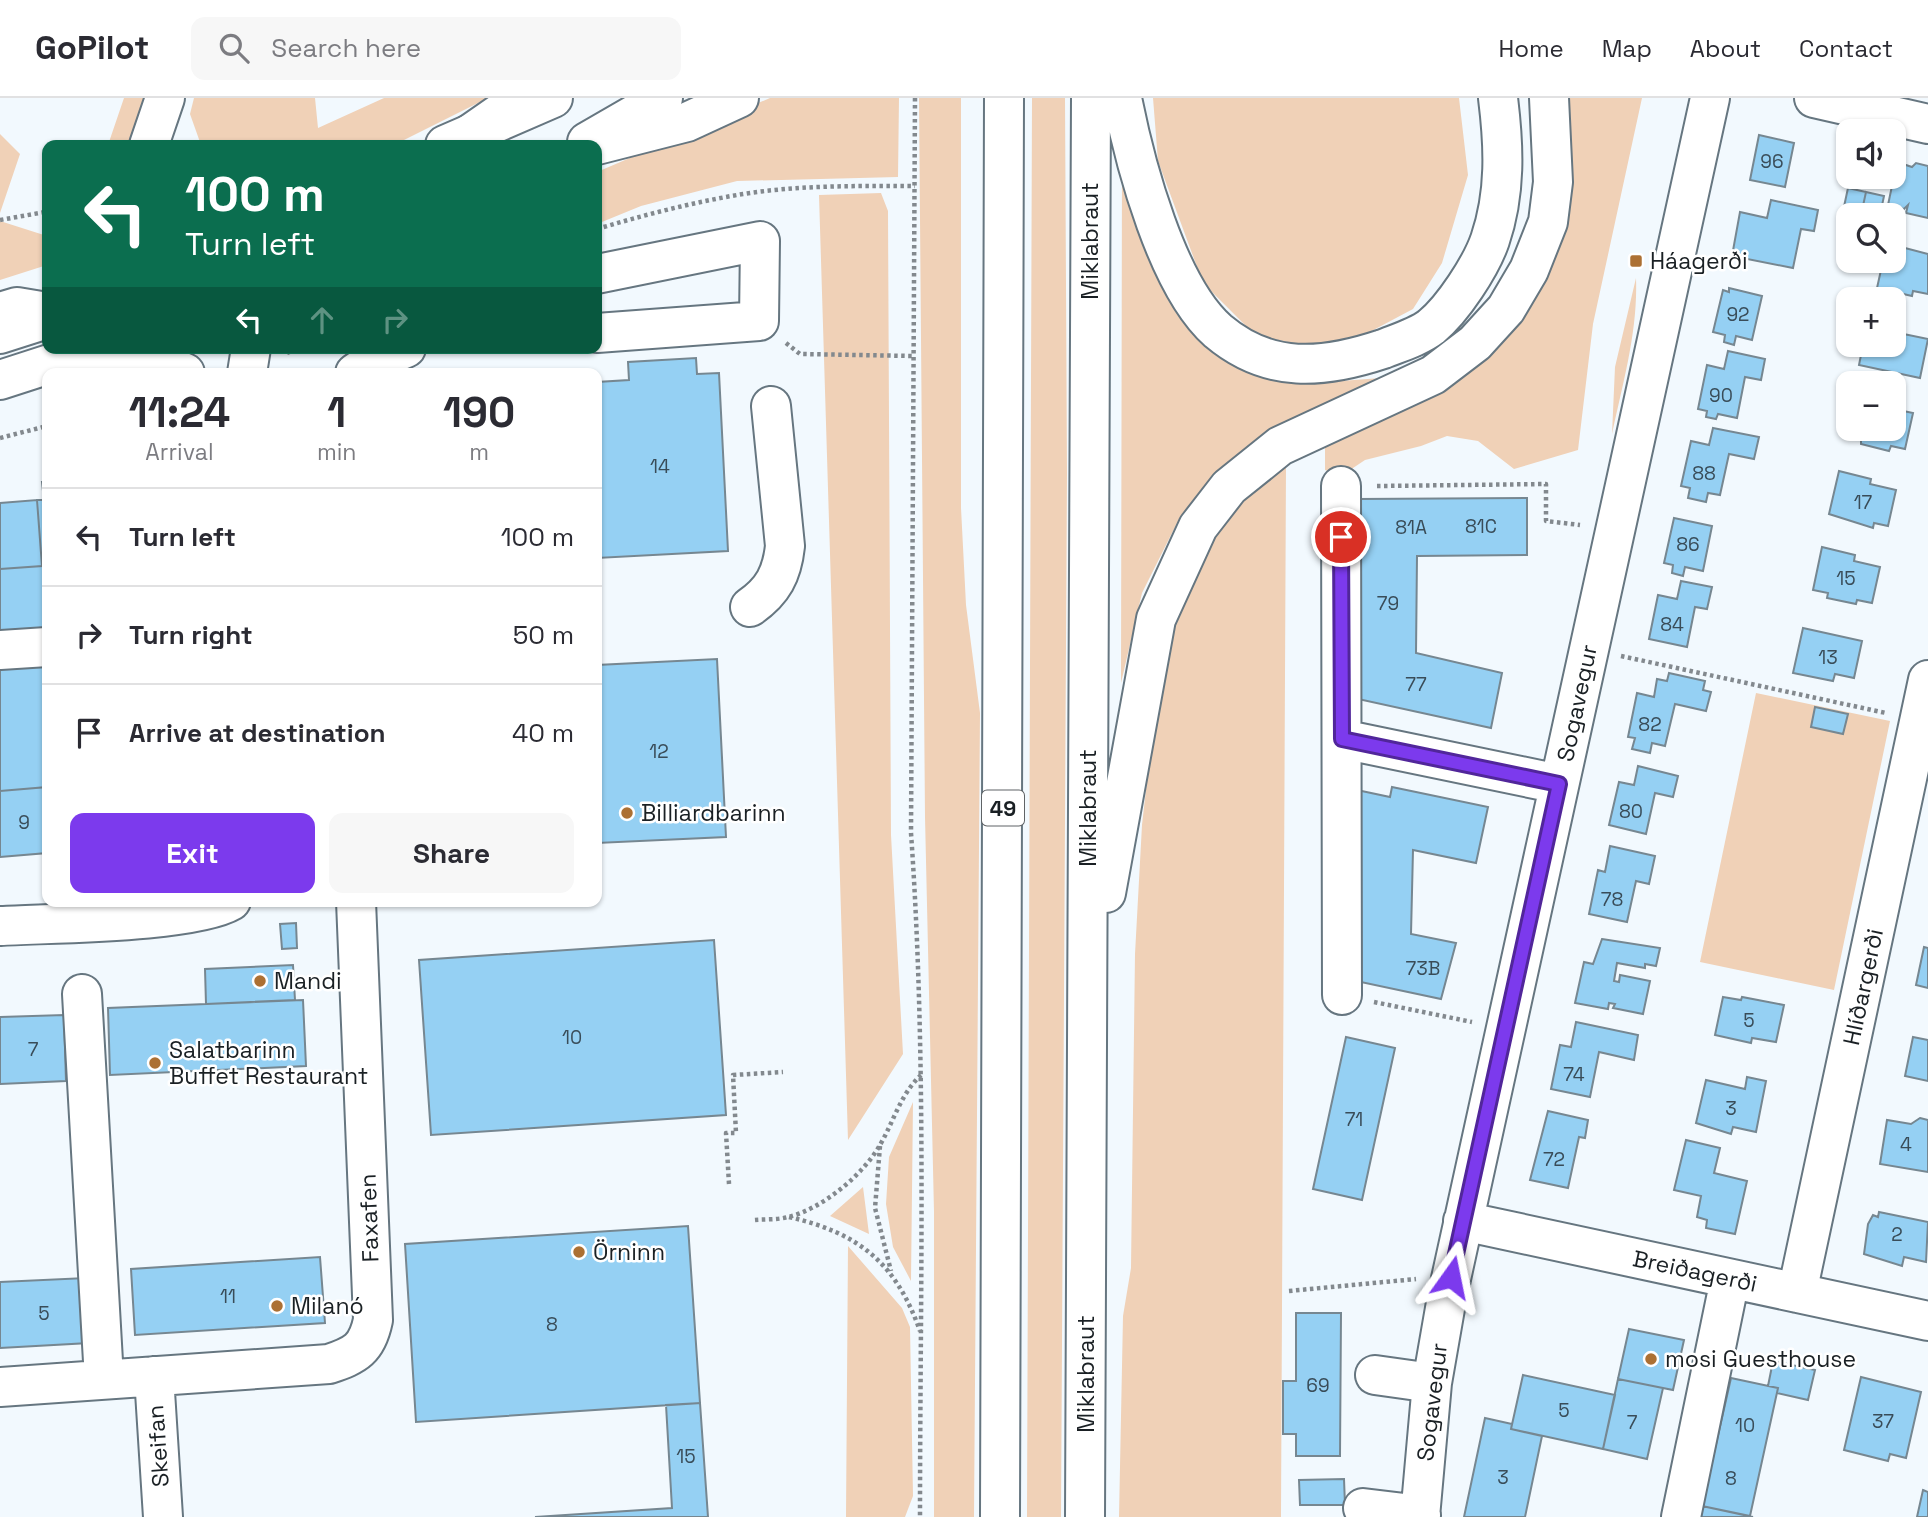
<!DOCTYPE html>
<html lang="en">
<head>
<meta charset="utf-8">
<style>
  body { margin:0; font-family:"Space Grotesk",sans-serif; background:#f7f7f7; color:#2b2b33; height:100vh; display:flex; flex-direction:column; font-size:26px; white-space:nowrap }
  * { box-sizing:border-box; margin:0 }
  p { font-size:23px; color:#7c7c81 }
  .icon { flex:none; width:38px; height:38px; fill:none; stroke:currentColor; stroke-width:2; stroke-linecap:round; stroke-linejoin:round }
  .map { position:relative; flex:1; overflow:hidden }
  .panel { position:absolute; left:42px; top:270px; width:560px; height:539px; display:flex; flex-direction:column; background:#fff; border-radius:14px; box-shadow:0 2px 5px #0004 }
  .panel>* { flex:none }
  .top-card { position:absolute; left:42px; top:42px; width:560px; height:214px; border-radius:14px; box-shadow:0 2px 5px #0004; background:#0b6e4f; color:#fff; overflow:hidden }
  .tools { position:absolute; left:1836px; top:21px; display:grid; gap:14px }
  .tools a { display:grid; place-items:center; width:70px; height:70px; border-radius:14px; background:#fff; box-shadow:0 2px 5px #0004; font-size:35px }
  .pin { position:absolute; display:grid; place-items:center; width:60px; height:60px; color:#fff; margin:-30px; border:4px solid #fff; border-radius:50%; box-shadow:0 2px 7px #0007 }
  .me { position:absolute; width:77px; margin:-38px; rotate:12deg; stroke-linejoin:round; filter:drop-shadow(0 0 5px #0008) }
  .turn { display:flex; align-items:center; gap:24px; height:147px; padding:0 28px; font-size:32px }
  .turn .icon { width:91px; height:91px; stroke-width:2.5 }
  .turn b { display:block; font-size:49px; line-height:60px }
  .lanes { display:flex; align-items:center; height:66px; padding:0 28px; background:#0003; justify-content:center; gap:35px; direction:ltr }
  .lanes .off { opacity:.35 }
  .eta { display:flex; justify-content:space-evenly; align-items:center; height:119px; text-align:center }
  .eta b { font-size:42px; font-weight:700; line-height:49px }
  .button { display:flex; gap:14px; margin-top:auto; padding:14px 28px }
  .button a { flex:1; height:80px; border-radius:14px; background:#7c3aed; color:#fff; font-size:28px; font-weight:700; line-height:80px; text-align:center }
  .button a+a { background:#f7f7f7; color:#2b2b33 }
  ul { padding:0; list-style:none }
  li { display:flex; align-items:center; gap:21px; height:98px; padding:0 28px; border-top:2px solid #e1e1e2 }
  li div { flex:1 }
  li b { display:block; font-size:26px }
  li em { font-style:normal }
  header { display:flex; align-items:center; gap:42px; box-sizing:border-box; height:98px; padding:0 35px; background:#fff; border-bottom:2px solid #e1e1e2 }
  header strong { font-size:33px }
  nav { display:flex; gap:38px; margin-inline-start:auto; font-size:24px }
  .search { width:490px; height:63px; background:#f7f7f7; display:flex; align-items:center; gap:18px; box-sizing:border-box; padding:0 24px; border-radius:14px; color:#7c7c81; font-size:26px }
  .map>svg:first-child { display:block }
  .green { fill:#f0d1b7 }
  .building { fill:#95d0f3; stroke:#768791; stroke-width:2 }
  .lines { fill:none; stroke-linecap:round; stroke-linejoin:round }
  .minor-casing { stroke:#667680; stroke-width:42 }
  .major-casing { stroke:#667680; stroke-width:42 }
  .highway-casing { stroke:#667680; stroke-width:42 }
  .path { stroke:#83898e; stroke-width:4.5; stroke-dasharray:3.5 3.5; stroke-linecap:butt }
  .minor { stroke:#fff; stroke-width:38 }
  .major { stroke:#fff; stroke-width:38 }
  .highway { stroke:#fff; stroke-width:38 }
  .route-casing { stroke:#51269a; stroke-width:18 }
  .route { stroke:#7c3aed; stroke-width:12 }
  .poi-dot { fill:#ac7033; stroke:#fff; stroke-width:2.5 }
  .labels { text-anchor:middle; dominant-baseline:central; stroke-width:5; stroke-linejoin:round; paint-order:stroke }
  .number-label { font-size:19px; fill:#394c58 }
  .shield { fill:#fff; stroke:#5f6366; stroke-width:2 }
  .shield-label { font-size:21px; font-weight:bold; fill:#1a2024 }
  .street-label { font-size:23px; fill:#1a2024; stroke:#fff }
  .poi-label { font-size:23px; fill:#1a2024; stroke:#fff; text-anchor:start }
</style>
</head>
<body>
<header>
<strong>GoPilot</strong>
<div class="search"><svg class="icon" aria-label="search" viewBox="0 0 24 24"><circle cx="10" cy="10" r="6"/><path d="M15 15l6 6"/></svg>Search here</div>
<nav><a>Home</a><a>Map</a><a>About</a><a>Contact</a></nav>
</header>
<div class="map">
<svg width="1928" height="1419" viewBox="0 0 1928 1419">
  <rect width="100%" height="100%" fill="#f2f9fe"/>
  <path class="green" d="M124,0H148L132,47H108Z
    M194,0H315L318,30L384,0H488L394,47H201L190,16Z
    M770,0H899L898,79L737,83L641,108L597,126V74Z
    M919,0H961V410L966,507L980,615L974,1419H934V1114L925,719Z
    M1032,0H1065L1067,374L1061,1419H1027Z
    M1153,0H1459L1468,77L1442,165L1413,211L1364,237L1311,249L1255,237L1203,185L1158,63Z
    M1560,0H1642L1593,226L1578,352L1514,371L1478,343L1447,338L1421,348L1365,362L1341,378L1325,372V348L1344,328L1540,176Z
    M0,36L20,56L0,115Z
    M1122,59L1254,271L1314,285L1381,280L1383,290L1240,361L1179,421L1142,495L1121,585Z
    M881,95L888,113L891,737L903,956L848,1042L819,97Z
    M0,123L47,138V167L0,182Z
    M1636,180C1638,233 1623,284 1612,336L1615,269Z
    M1286,369L1281,1419H1119L1123,1218L1131,1170L1135,856L1142,727L1158,586L1176,496L1213,430L1257,386Z
    M1756,595L1890,623L1834,892L1700,864Z
    M913,1004L911,1183L893,1149L886,1106L889,1059Z
    M863,1089L869,1136L830,1118Z
    M848,1148L902,1210L910,1229L913,1398L905,1419H846Z"/>
  <path class="building" d="M1759,37L1794,45L1785,89L1750,82Z
    M1897,64L1912,69L1916,65L1928,68V120L1906,115L1908,107L1904,111L1888,107Z
    M1848,90L1866,94L1861,117L1842,118Z
    M1866,94L1884,98L1880,117H1861Z
    M1771,102L1818,112L1814,133L1801,131L1793,170L1732,158L1740,114L1767,120Z
    M1905,150L1928,156V196L1913,193L1912,198L1877,190L1883,163H1894V153L1903,155Z
    M1729,190L1762,198L1752,242L1736,238L1734,247L1724,244L1725,237L1713,234L1723,192L1729,194Z
    M1894,234L1928,241L1920,280L1859,267L1863,247H1894Z
    M1728,253L1765,261L1761,282L1745,279L1737,320L1718,316L1716,321L1706,319L1707,313L1698,311L1707,267L1724,271Z
    M696,260L697,276L719,275L728,453L597,460V284L629,282L628,264Z
    M1894,311L1913,315L1905,351L1891,348L1889,353L1861,346V342L1847,339L1848,331H1894Z
    M1713,330L1759,339L1754,361L1729,356L1720,397L1708,395L1706,404L1688,400L1690,390L1681,388L1691,343L1709,347Z
    M1839,373L1871,381L1870,386L1896,392L1888,428L1874,425L1873,430L1829,416Z
    M42,384H47V452L44,402Z
    M1527,400V457L1417,458L1416,555L1502,575L1491,630L1358,601L1357,401Z
    M37,402H44L47,452V689L0,693V471L42,468Z
    M37,402L42,468L0,471V405Z
    M1674,420L1712,428L1703,473L1685,469L1683,478L1672,475L1673,467L1664,465Z
    M1822,449L1855,457L1854,463L1880,469L1872,505L1857,502L1856,506L1827,500L1828,495L1813,492Z
    M1681,483L1712,489L1707,511L1695,509L1687,549L1649,541L1658,497L1677,501Z
    M1803,530L1862,543L1854,580L1835,576L1833,583L1793,575Z
    M717,561L726,739L597,745V567Z
    M1669,575L1705,583L1703,592L1711,594L1706,613L1675,606L1665,648L1652,645L1650,655L1632,651L1635,640L1628,639L1637,595L1654,599L1657,581L1667,583Z
    M1815,609L1848,616L1843,636L1811,629Z
    M1638,668L1678,678L1673,699L1655,695L1646,736L1609,727L1619,684L1634,687Z
    M47,689V755L0,759V693Z
    M1392,689L1488,709L1476,765L1413,752L1411,836L1456,845L1441,901L1356,883L1357,692L1390,699Z
    M1610,748L1655,758L1649,786L1636,783L1627,824L1589,816L1598,772L1605,774Z
    M296,825L297,850L282,851L280,826Z
    M1602,841L1660,850L1656,868L1645,866V870L1617,865L1614,883L1619,884L1620,877L1650,883L1643,916L1613,910L1615,906L1609,905L1608,911L1575,905L1584,864L1593,866Z
    M714,842L726,1017L431,1037L419,862Z
    M1924,849L1928,850V890L1916,887Z
    M293,867L295,902L206,906L205,871Z
    M1723,899L1741,902L1742,899L1784,907L1776,944L1752,940L1751,945L1715,937Z
    M303,902L306,968L110,977L108,910Z
    M64,917L66,983L0,986V919Z
    M1576,924L1638,937L1634,962L1599,954L1590,999L1551,991L1560,947L1571,949Z
    M1346,939L1395,950L1362,1102L1313,1091Z
    M1913,939L1928,942V983L1905,978Z
    M1747,979L1766,983L1756,1034L1733,1029L1731,1036L1696,1025L1706,982L1745,991Z
    M1548,1013L1588,1022L1585,1040L1579,1039L1568,1090L1530,1082Z
    M1920,1020L1928,1022V1074L1880,1066L1887,1022L1911,1026Z
    M1686,1042L1720,1050L1714,1075L1747,1083L1735,1136L1706,1130L1707,1122L1697,1119L1701,1098L1674,1092Z
    M1879,1114L1928,1124L1926,1164L1904,1159L1902,1168L1864,1156L1868,1126L1873,1117L1878,1119Z
    M688,1128L700,1305L416,1324L405,1146Z
    M320,1159L325,1225L135,1237L131,1171Z
    M86,1180L89,1245L0,1250V1184Z
    M1296,1215H1341L1340,1358H1296V1336H1283V1283H1296Z
    M1629,1231L1684,1242L1673,1292L1618,1281Z
    M1773,1263L1815,1272L1808,1302L1777,1295L1778,1290L1768,1288Z
    M1523,1277L1615,1297L1603,1351L1511,1331Z
    M1861,1279L1921,1294L1906,1360L1890,1356L1888,1363L1844,1352Z
    M1731,1280L1778,1290L1750,1418L1702,1408Z
    M1618,1281L1663,1290L1647,1361L1603,1351Z
    M700,1305L708,1419H535L672,1410L666,1307Z
    M1485,1320L1512,1326L1511,1331L1542,1338L1525,1419H1464Z
    M1344,1381L1345,1407H1300L1299,1382Z
    M1923,1392L1928,1394V1419H1917Z
    M1702,1408L1753,1419H1700Z"/>
  <g class="lines">
    <g class="minor-casing">
      <path id="minor" d="M1814,0L1928,26
        M597,176L760,143L759,223L597,235
        M0,214L17,209L47,214
        M355,275L368,266L406,250
        M1341,388L1342,897
        M750,509C773,493 782,476 785,448L771,308
        M0,552L47,549
        M1342,641L1559,686
        M0,828C50,825 194,825 231,803
        M82,896L104,1281
        M1463,1123L1928,1223
        M1797,1195L1928,582
        M1375,1277L1432,1285
        M154,1278L163,1419
        M0,1289L329,1266C356,1257 367,1251 373,1222L356,803
        M1363,1410L1421,1417
        M1420,1419L1432,1285L1447,1199L1710,0
        M1681,1419L1730,1181"/>
    </g>
    <g class="major-casing">
      <path id="major" d="M587,44L663,0
        M149,47L165,0
        M445,47L553,0
        M0,236L47,221
        M81,257L160,264L185,275
        M247,275L251,250
        M0,282L99,250"/>
    </g>
    <g class="highway-casing">
      <path id="highway" d="M1122,0C1135,66 1167,188 1218,233C1269,276 1323,271 1383,251C1398,245 1418,239 1431,229C1453,211 1481,168 1490,142C1506,95 1504,48 1498,0
        M470,36L522,0
        M597,47L687,24L739,0
        M1106,795L1156,521L1198,429L1229,389L1280,348L1433,277L1475,245L1506,211L1529,172L1548,124L1553,84L1549,0
        M1000,1419L1004,0
        M1085,1419L1091,0"/>
    </g>
    <path class="path" d="M915,0L911,735C927,963 920,1191 920,1419
      M0,122L45,114
      M597,131C644,117 694,104 743,96C800,87 858,88 915,88
      M786,245L800,256L914,258
      M287,255L299,250
      M0,340L47,328
      M1377,388L1546,386V423L1580,427
      M1621,558L1886,615
      M1374,904L1472,924
      M880,1048L875,1110L891,1173
      M729,1086L726,1035H736L733,977L783,974
      M789,1119C859,1135 896,1165 920,1233
      M755,1122C765,1121 777,1122 788,1119C822,1111 863,1077 880,1047C894,1023 900,997 921,977
      M1289,1193L1416,1181"/>
    <use href="#minor" class="minor"/>
    <use href="#major" class="major"/>
    <use href="#highway" class="highway"/>
  </g>
  <g class="lines">
    <g class="route-casing">
      <path id="route" d="M1341,439L1342,641L1559,686L1451,1179"/>
    </g>
    <use href="#route" class="route"/>
  </g>
  <g class="poi-dot">
    <rect x="1629" y="156" width="14" height="14" rx="3.5"/>
    <circle cx="627" cy="715" r="7"/>
    <circle cx="260" cy="883" r="7"/>
    <circle cx="155" cy="965" r="7"/>
    <circle cx="579" cy="1154" r="7"/>
    <circle cx="277" cy="1208" r="7"/>
    <circle cx="1651" cy="1261" r="7"/>
  </g>
  <g class="labels">
    <g class="number-label">
      <text x="1772" y="63">96</text>
      <text x="1738" y="216">92</text>
      <text x="1721" y="297">90</text>
      <text x="660" y="368">14</text>
      <text x="1704" y="375">88</text>
      <text x="1863" y="404">17</text>
      <text x="1481" y="428">81C</text>
      <text x="1411" y="429">81A</text>
      <text x="1688" y="446">86</text>
      <text x="1846" y="480">15</text>
      <text x="1388" y="505">79</text>
      <text x="1672" y="526">84</text>
      <text x="1828" y="559">13</text>
      <text x="1416" y="586">77</text>
      <text x="1650" y="626">82</text>
      <text x="659" y="653">12</text>
      <text x="1631" y="713">80</text>
      <text x="24" y="724">9</text>
      <text x="1612" y="801">78</text>
      <text x="1423" y="870">73B</text>
      <text x="1749" y="922">5</text>
      <text x="572" y="939">10</text>
      <text x="33" y="951">7</text>
      <text x="1574" y="976">74</text>
      <text x="1731" y="1010">3</text>
      <text x="1354" y="1021">71</text>
      <text x="1906" y="1046">4</text>
      <text x="1554" y="1061">72</text>
      <text x="1897" y="1136">2</text>
      <text x="228" y="1198">11</text>
      <text x="44" y="1215">5</text>
      <text x="552" y="1226">8</text>
      <text x="1318" y="1287">69</text>
      <text x="1564" y="1312">5</text>
      <text x="1883" y="1323">37</text>
      <text x="1632" y="1324">7</text>
      <text x="1745" y="1327">10</text>
      <text x="686" y="1358">15</text>
      <text x="1503" y="1379">3</text>
      <text x="1731" y="1380">8</text>
    </g>
    <rect class="shield" x="982" y="692.5" width="42" height="35" rx="5"/>
    <g class="shield-label">
      <text x="1003" y="710">49</text>
    </g>
    <g class="street-label">
      <text transform="translate(1090 143) rotate(-90)">Miklabraut</text>
      <text transform="translate(1577 605) rotate(-78)">Sogavegur</text>
      <text transform="translate(1088 710) rotate(-90)">Miklabraut</text>
      <text transform="translate(1863 889) rotate(-78)">Hlíðargerði</text>
      <text transform="translate(369 1120) rotate(-92)">Faxafen</text>
      <text transform="translate(1695 1173) rotate(12)">Breiðagerði</text>
      <text transform="translate(1086 1276) rotate(-90)">Miklabraut</text>
      <text transform="translate(1432 1304) rotate(-83)">Sogavegur</text>
      <text transform="translate(158 1348) rotate(-94)">Skeifan</text>
    </g>
    <g class="poi-label">
      <text x="1650" y="163">Háagerði</text>
      <text x="641" y="715">Billiardbarinn</text>
      <text x="274" y="883">Mandi</text>
      <text x="169" y="952">Salatbarinn<tspan x="169" dy="26">Buffet Restaurant</tspan></text>
      <text x="593" y="1154">Örninn</text>
      <text x="291" y="1208">Milanó</text>
      <text x="1665" y="1261">mosi Guesthouse</text>
    </g>
  </g>
</svg>
<div class="tools">
<a><svg class="icon" aria-label="sound" viewBox="0 0 24 24"><path d="M4 9h4l5-4v14l-5-4H4zM17 9q2 3 0 6"/></svg></a>
<a><svg class="icon" aria-label="search" viewBox="0 0 24 24"><circle cx="10" cy="10" r="6"/><path d="M15 15l6 6"/></svg></a>
<a>+</a>
<a>−</a>
</div>
<div class="pin" style="left:1341px;top:439px;background:#d93025"><svg class="icon" aria-label="arrive" viewBox="0 0 24 24"><path d="M6 21V4h12l-3 4 3 4H6"/></svg></div>
<svg class="me" style="left:1451px;top:1179px" viewBox="-20 -20 40 40"><path d="M0-17L14 15 0 8-14 15z" fill="#7c3aed" stroke="#fff" stroke-width="4"/></svg>
<div class="top-card">
<div class="turn"><svg class="icon" aria-label="left" viewBox="0 0 24 24"><path d="M17 20v-9H6M10 6l-5 5 5 5"/></svg><div><b>100 m</b>Turn left</div></div>
<div class="lanes"><svg class="icon" aria-label="left" viewBox="0 0 24 24"><path d="M17 20v-9H6M10 6l-5 5 5 5"/></svg><svg class="icon off" aria-label="ahead" viewBox="0 0 24 24"><path d="M12 20V5M6 11l6-6 6 6"/></svg><svg class="icon off" aria-label="right" viewBox="0 0 24 24"><path d="M7 20v-9h11M14 6l5 5-5 5"/></svg></div>
</div>
<section class="panel">
<div class="eta">
<div><b>11:24</b><p>Arrival</p></div>
<div><b>1</b><p>min</p></div>
<div><b>190</b><p>m</p></div>
</div>
<ul>
<li><svg class="icon" aria-label="left" viewBox="0 0 24 24"><path d="M17 20v-9H6M10 6l-5 5 5 5"/></svg><div><b>Turn left</b></div><em>100 m</em></li>
<li><svg class="icon" aria-label="right" viewBox="0 0 24 24"><path d="M7 20v-9h11M14 6l5 5-5 5"/></svg><div><b>Turn right</b></div><em>50 m</em></li>
<li><svg class="icon" aria-label="arrive" viewBox="0 0 24 24"><path d="M6 21V4h12l-3 4 3 4H6"/></svg><div><b>Arrive at destination</b></div><em>40 m</em></li>
</ul>
<div class="button"><a>Exit</a><a>Share</a></div>
</section>
</div>
</body>
</html>
